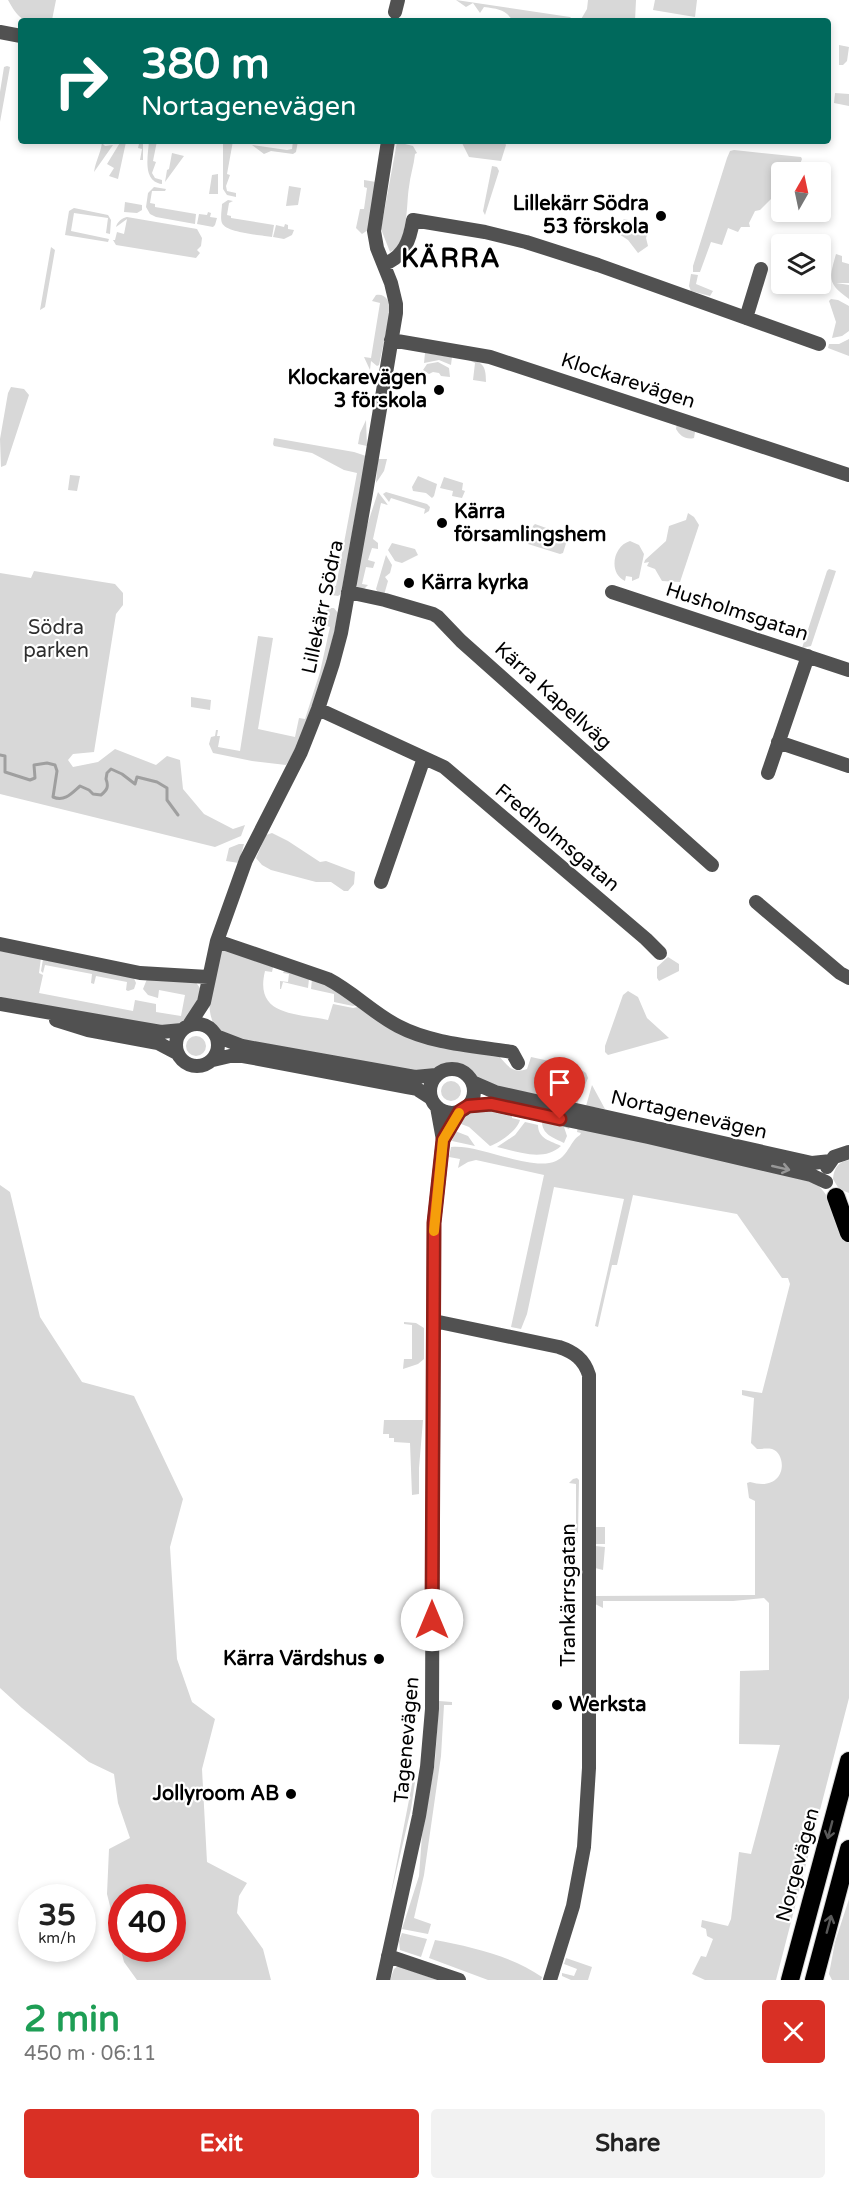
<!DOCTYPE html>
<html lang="en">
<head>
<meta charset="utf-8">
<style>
  body { margin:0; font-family:"Varela Round",sans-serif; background:#f2f2f2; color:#222; height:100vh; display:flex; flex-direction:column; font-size:22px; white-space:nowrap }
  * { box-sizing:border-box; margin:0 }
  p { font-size:20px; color:#767676 }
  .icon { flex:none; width:33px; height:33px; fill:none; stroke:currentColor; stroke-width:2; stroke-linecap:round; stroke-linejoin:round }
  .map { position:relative; height:1980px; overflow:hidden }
  .side { display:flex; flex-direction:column; background:#fff; flex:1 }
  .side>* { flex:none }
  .banner { position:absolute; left:18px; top:18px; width:813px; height:126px; border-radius:6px; box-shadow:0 3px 9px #0003; background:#00695c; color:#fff; overflow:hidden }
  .needle { width:39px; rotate:9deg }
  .fabs { position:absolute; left:771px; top:162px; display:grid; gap:12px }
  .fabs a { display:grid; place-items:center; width:60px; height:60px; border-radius:6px; background:#fff; box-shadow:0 3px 9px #0003; font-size:30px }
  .speed { position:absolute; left:18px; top:1884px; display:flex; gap:12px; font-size:30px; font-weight:700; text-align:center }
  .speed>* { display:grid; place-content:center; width:78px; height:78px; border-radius:50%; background:#fff; box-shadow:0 3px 9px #0003; line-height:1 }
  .speed small { font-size:15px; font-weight:400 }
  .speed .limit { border:9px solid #d22; background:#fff; color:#111 }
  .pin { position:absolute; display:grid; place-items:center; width:51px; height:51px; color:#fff; margin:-62px -26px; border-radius:50% 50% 50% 0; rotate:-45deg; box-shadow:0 0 6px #0007 }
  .pin .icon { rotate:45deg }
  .me { position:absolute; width:66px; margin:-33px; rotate:0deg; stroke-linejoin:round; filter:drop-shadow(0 0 4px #0008) }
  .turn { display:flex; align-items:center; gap:21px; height:126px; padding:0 24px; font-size:27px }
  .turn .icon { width:78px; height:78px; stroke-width:2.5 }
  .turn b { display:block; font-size:42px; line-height:51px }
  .round { display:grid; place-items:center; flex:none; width:63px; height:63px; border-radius:6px; background:#f2f2f2 }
  .summary { display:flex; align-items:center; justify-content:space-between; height:102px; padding:0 24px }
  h1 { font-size:36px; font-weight:800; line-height:45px; color:#1e9e55 }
  .primary-button { display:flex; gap:12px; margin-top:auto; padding:12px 24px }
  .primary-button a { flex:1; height:69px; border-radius:6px; background:#d93025; color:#fff; font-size:24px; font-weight:800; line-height:69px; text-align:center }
  .primary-button a+a { background:#f2f2f2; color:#222 }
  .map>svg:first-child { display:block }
  .green { fill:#d8d8d8; fill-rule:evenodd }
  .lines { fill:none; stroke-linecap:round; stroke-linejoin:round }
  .stream { stroke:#9f9f9f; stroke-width:3 }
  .highway-casing { stroke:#dbdbdb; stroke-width:20 }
  .minor { stroke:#515151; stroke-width:14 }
  .highway { stroke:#000; stroke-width:18 }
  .oneway { stroke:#979797 }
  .oneway2 { stroke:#595959 }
  .route-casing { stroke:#8d1f18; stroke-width:15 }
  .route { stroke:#d93025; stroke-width:10 }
  .slow { stroke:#f59e0b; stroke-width:10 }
  .poi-dot { fill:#000; stroke:#fff; stroke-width:2 }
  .labels { text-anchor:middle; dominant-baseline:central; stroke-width:4.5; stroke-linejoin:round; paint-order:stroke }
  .poi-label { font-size:20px; font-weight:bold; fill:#000; stroke:#fff; text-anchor:end }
  .street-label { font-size:20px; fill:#000; stroke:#fff }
  .park-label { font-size:20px; fill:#2f2f2f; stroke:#fff }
  .district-label { font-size:26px; font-weight:bold; letter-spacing:1.5px; fill:#000; stroke:#fff }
</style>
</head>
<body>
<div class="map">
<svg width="849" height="1980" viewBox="0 0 849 1980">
  <rect width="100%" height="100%" fill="#fff"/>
  <path class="green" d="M8,0H56L52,20L55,21C27,21 22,26 8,0Z
    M456,0L570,17L574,21H513C505,9 498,9 484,7L480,13L473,3L466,7Z
    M588,0H636L635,21H580L587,9Z
    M655,0H697L695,17L653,10Z
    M839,45L849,47L847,61L843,65H839Z
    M7,66L10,67L0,122V92L4,67Z
    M835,93L849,94V106L834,103Z
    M121,141H143V160H140L142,149L138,148L139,144L126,142L118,179L109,176L114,168L107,164Z
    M149,141H157L153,161L156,162L152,173L155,178L162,180V184C142,181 148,156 149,141Z
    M223,141H233L227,174L230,175L226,186L227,191L236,193V197L227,195L223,189Z
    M293,141H298L296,152L293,154L271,151L264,154L252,145L287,150L292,149Z
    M461,141H504L506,145L501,161L469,157Z
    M397,142L413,146L417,153L415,154C414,165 410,176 409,187C406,203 409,245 390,252L381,229Z
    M102,143L105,146L113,145L94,172C96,160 100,155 102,143Z
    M734,150L801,157L802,159L797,172H782L778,192L760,210L755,211L749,223L750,227H741L738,232L728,228L722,245L711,242L700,272H693V266L727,158L730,151Z
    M172,153L184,156L165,182L167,170L169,169Z
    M492,166L497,167L499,171L485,215L483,211Z
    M218,174V194H209L212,175Z
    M364,180L376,182L368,230L362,234L356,228L360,209H364L367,188L364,187Z
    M289,186L301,188L298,205L286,206Z
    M154,187L166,189L165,191H152L150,203L155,204V207L196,214L195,224L156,217L150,214L146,207L148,193Z
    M228,200L233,201L229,203L227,215L231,216V218L274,225L272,237C262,235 226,233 222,223C220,218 222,209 222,204Z
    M125,202L142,205V210L137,213L124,212Z
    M74,208L108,215L111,220L110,234L106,233L108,218L74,213L71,231L109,239L108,242L65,235L69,211Z
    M208,212L211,213L210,217L217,218L215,225L213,227L197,224L199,214L207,215Z
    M127,217L197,229L202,238L201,246L197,250L200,253L196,258L116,245L113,240H115L117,232L124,234L127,219L116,227C117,222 122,218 127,217Z
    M624,219L650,225L646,238L648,246L638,253L628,240L619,234L620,224Z
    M285,224L288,225V229L294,230L292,235L284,239L273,237L276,225L284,227Z
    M51,247L55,250L45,307L40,310Z
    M836,254L842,256V262L849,264V283H836L849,285V299C827,283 829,279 836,254Z
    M691,274L698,275L696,284L713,291L710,296L691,291L689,286Z
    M376,295C385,293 389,301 391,308L379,365L377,366L371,361L370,370L364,357L371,358L380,303L372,301Z
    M831,299L838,300L849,306V331L842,336L832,338L836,322L829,301Z
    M849,339V356L828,348L829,344H839Z
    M425,353L452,357L451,365L439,360L424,363Z
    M466,359C483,362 486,365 486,382L473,380L475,363Z
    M438,362L449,368L450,377L441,376L439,373L433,372L429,374L423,370L427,364Z
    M11,387L24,389L29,395L6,465L1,467L0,439L8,393Z
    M366,420L367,446L358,444L360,433Z
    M677,423L693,427L695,432L694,438C686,440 680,436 676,429Z
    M274,438L354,452L366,456L341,594L338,596L331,595L329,585L336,586L357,473L344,470L312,453L274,446L273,444Z
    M378,459H387L384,471L376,483Z
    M70,475L80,476L77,491L68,490Z
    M418,476L437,484L434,496L432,498L426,493L413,491L412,487Z
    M444,477L463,483L462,490L465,491L462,498L452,496L453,491L440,488Z
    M378,492L388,505L381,503L373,539L378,543V549L372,548L368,560L375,562L373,568L366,567L362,584L368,585L364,589L357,587L356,584L363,538Z
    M386,492L427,504L430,507L429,511L424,514L425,509L391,498L389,502L383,494Z
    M688,513L694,517L699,525L680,582L662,581L655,569L647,566L649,562L644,563L645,560L666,541L669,526L686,520Z
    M535,524L566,535L568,537L563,553L560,554L528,544L533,526Z
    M630,541L639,545L644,554L639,578L632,581V577L626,576L625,581C608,573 613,546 630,541Z
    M392,543L415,549L418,555L402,563L395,561L388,550Z
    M386,555L392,565L390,573L385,577L388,581L384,595L379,594L376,589Z
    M829,569L836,571L811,646L802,648L827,571Z
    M34,571L115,584L123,593V605L116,614L94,752L73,754L68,760L73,767L98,762L115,749L156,765L167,756L180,760L183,789L204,814L233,829L245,825L241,836L215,847L0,794V573L31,578Z
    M330,608H334L338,613C329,660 312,725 286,765L252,761L213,753L209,744L211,737L215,736L216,730H218L217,736H220L218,747L240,751L258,636L273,638L258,729L295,737L299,718L305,719L320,672L330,627L322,624L324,612Z
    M191,697L211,700L210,710L191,707Z
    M272,833L288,841L320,862L326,861L355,872L354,884L348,891H344L331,882H316L271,870L262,865L256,858L266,835Z
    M239,844H244L239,863L226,861L229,848Z
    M221,950H225L273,967L272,972L265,971C254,1016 295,1013 328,1020L333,1004L353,1008L358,1007L499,1056C508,1066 512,1074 527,1069L531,1057L577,1067L586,1073L588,1078L577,1104L489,1086L473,1077L465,1069L457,1066L447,1065L434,1071L421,1072L280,1048L221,1035C199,1011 214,978 221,950Z
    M0,951L41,958L39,973L43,975L39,993L133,1011L135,1000L156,1004V1012L181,1016L185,995L159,990L158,998L148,995L143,989L147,979L195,981L200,988C198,1007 191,1021 173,1029L0,997Z
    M668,957L679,964V971L659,981L657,978V967Z
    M43,959L133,976L136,983L134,989L128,991L126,990L127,982L96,976L94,984L91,983L92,974L45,965L43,973L41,971Z
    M284,971L309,979L308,988L283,982L281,989H280V981L288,982L289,974L283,973Z
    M312,979L325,984L357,1005L353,1006L334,1002V994L311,989Z
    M628,991L638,997L647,1018L669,1038L608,1055L605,1052V1046L623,995Z
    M186 1046a10 10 0 1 1 20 0a10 10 0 1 1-20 0Z
    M441 1091a10 10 0 1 1 20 0a10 10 0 1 1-20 0Z
    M592,1085L605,1109L586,1106Z
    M480,1108L512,1114V1118L520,1120C517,1131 500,1142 490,1146L469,1127L456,1122L467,1112Z
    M542,1120L570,1126L569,1129L564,1127L567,1136L564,1143C553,1138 541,1134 542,1120Z
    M525,1122L538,1125C538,1139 551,1141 561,1146C544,1162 518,1152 497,1147L515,1135Z
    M578,1127L813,1181C838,1201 833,1222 849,1243V1698L776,1980H705L692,1974L701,1956L706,1957L713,1939L707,1936L706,1929L701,1927L702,1920L728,1926L731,1919L739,1852L751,1854L780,1745L739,1744L740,1671L769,1670V1603L764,1598L733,1601H603V1608L595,1604V1596L755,1595V1501L749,1498L747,1483L750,1482C787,1493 788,1454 772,1449C767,1448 762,1449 757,1449L751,1443L754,1398L742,1395V1390L762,1393L790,1284L788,1278H782L737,1214L633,1195L617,1265H612L598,1327L595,1326L624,1199L554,1187L527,1314L521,1329L511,1327L544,1175L476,1160L468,1162L458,1168L460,1159L449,1157L451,1147C480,1144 531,1172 556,1161C569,1155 570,1141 580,1135L581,1133L577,1132Z
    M455,1131L468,1136L475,1146L452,1141Z
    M849,1160V1193L839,1189L833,1179C834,1168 838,1162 849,1160Z
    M0,1185L10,1192L40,1317L82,1382L134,1396L183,1499L170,1547L177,1659L192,1702L215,1719L202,1769L207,1862L247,1883L239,1896L237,1913L263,1949L271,1980H137L124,1962L107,1894L109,1849L130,1838L118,1803L114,1774L89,1762L22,1708L0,1688ZM122,1898H172V1948H122Z
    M404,1322L416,1323L424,1328V1359L418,1364L403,1369L404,1359H412V1325L404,1324Z
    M384,1420H423L419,1468V1494L412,1495L410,1443L394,1442V1438H389V1434H383Z
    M577,1478L579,1480L578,1533H572L569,1525H576V1484L569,1483L573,1479Z
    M595,1527H605V1544H595Z
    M595,1546L605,1547L603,1570L595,1568Z
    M439,1701L452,1702V1705H444L441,1756L424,1875L414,1918L431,1924L428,1934L402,1929L419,1876L422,1835L435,1761Z
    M414,1774L416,1775L411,1809L390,1898Z
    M849,1899V1980H832L829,1974L835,1942Z
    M402,1933L427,1939L421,1957L400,1950L399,1941Z
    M435,1940C472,1947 512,1956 542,1977L541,1980H488L429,1958Z
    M566,1958L592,1967L588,1980H571L562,1976V1973L574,1976L577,1969L564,1964Z
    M398,1966L437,1980H390L394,1969Z"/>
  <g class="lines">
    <path class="stream" d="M0,755L5,756V772L30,780L35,778L34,765L47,763L55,765L57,771L53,797C65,802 72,793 80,786L89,790L93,794L101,795C107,790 109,787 106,779L107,773L111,769L122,774L135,784L137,777L157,782L167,788V800L178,815"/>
    <g class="highway-casing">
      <path id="highway" d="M836,1197L849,1233
        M790,1980L849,1761
        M814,1980L849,1849"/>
    </g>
    <path class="minor" d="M395,12L398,0
      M0,32L21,36
      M384,264C404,257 410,240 413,220L485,232L526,242L598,265L819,344
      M746,318L761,269
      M391,340L490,357L849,475
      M348,592L385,600L433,614L438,617L461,641L712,865
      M612,592L849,670
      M318,709L444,767L646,939L660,953
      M778,742L849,766
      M768,773L808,656
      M381,882L424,758
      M756,902L840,973L849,978
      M217,941L328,979C353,992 373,1013 398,1026C432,1044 475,1046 512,1052L518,1063
      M0,944L140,973L208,977
      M0,1004L161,1032L182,1030
      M56,1020L88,1030L158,1043L177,1053
      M176 1045a21 21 0 1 1 42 0a21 21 0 1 1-42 0Z
      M189,1025L204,1002L217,941L246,860L301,752L318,709L333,663L341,633L366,493L396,313V304L391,283L377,248L374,231L388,141
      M216,1036L242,1046L415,1077L436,1075
      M213,1060L230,1056H243L407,1087L417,1089L431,1098
      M430 1091a22 22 0 1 1 44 0a22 22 0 1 1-44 0Z
      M472,1082L495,1092L812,1163L831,1161
      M468,1106L491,1104L648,1137L811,1175L826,1182
      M827,1167L834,1157L849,1152
      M434,1321L559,1347C574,1352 584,1359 589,1375V1768L584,1847L573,1906L550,1980
      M388,1956L459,1980
      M383,1980L419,1816L427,1767L432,1709L434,1223L443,1140L437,1107"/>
    <use href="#highway" class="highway"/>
  </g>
  <defs><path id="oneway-shaft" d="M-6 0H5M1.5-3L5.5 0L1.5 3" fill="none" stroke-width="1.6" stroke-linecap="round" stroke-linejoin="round" transform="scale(1.5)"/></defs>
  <use class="oneway" href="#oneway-shaft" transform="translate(781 1168) rotate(13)"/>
  <g class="oneway2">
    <use href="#oneway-shaft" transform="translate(830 1830) rotate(105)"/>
    <use href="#oneway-shaft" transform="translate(829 1924) rotate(-75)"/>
  </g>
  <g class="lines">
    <g class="route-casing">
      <path id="route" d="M432,1620L434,1223L443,1140L460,1111L468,1106L491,1104L560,1119"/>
    </g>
    <use href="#route" class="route"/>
    <path class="slow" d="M434,1231L443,1140L459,1113"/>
  </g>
  <g class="poi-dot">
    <circle cx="661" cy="216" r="6"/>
    <circle cx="439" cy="390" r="6"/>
    <circle cx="442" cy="523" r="6"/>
    <circle cx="409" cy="583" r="6"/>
    <circle cx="379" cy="1659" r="6"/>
    <circle cx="557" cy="1705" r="6"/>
    <circle cx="291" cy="1794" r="6"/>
  </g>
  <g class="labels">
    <g class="poi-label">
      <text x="649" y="204">Lillekärr Södra<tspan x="649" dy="23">53 förskola</tspan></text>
      <text x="427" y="378">Klockarevägen<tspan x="427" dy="23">3 förskola</tspan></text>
      <text x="454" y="512" text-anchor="start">Kärra<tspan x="454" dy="23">församlingshem</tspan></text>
      <text x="421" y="583" text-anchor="start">Kärra kyrka</text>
      <text x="367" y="1659">Kärra Värdshus</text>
      <text x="569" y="1705" text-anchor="start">Werksta</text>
      <text x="279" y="1794">Jollyroom AB</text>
    </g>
    <g class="street-label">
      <text transform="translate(628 381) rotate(18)">Klockarevägen</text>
      <text transform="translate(323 607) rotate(-78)">Lillekärr Södra</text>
      <text transform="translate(737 612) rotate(18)">Husholmsgatan</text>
      <text transform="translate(553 696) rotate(42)">Kärra Kapellväg</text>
      <text transform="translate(557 838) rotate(40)">Fredholmsgatan</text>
      <text transform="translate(689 1115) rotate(13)">Nortagenevägen</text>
      <text transform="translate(569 1595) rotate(-90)">Trankärrsgatan</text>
      <text transform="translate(407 1740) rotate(-85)">Tagenevägen</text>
      <text transform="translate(798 1865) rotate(-75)">Norgevägen</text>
    </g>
    <g class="park-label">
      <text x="56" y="628">Södra<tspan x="56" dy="23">parken</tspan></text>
    </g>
    <g class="district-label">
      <text x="451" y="258">KÄRRA</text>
    </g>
  </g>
</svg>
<div class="fabs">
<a><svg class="needle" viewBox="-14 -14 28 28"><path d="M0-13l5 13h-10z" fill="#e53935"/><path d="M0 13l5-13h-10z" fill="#767676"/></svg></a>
<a><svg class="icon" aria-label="layers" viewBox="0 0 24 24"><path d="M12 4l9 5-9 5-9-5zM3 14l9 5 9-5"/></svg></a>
</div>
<div class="speed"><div>35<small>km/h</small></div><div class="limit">40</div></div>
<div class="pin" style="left:560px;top:1119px;background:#d93025"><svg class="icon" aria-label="arrive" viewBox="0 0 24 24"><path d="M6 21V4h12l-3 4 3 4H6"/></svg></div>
<svg class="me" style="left:432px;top:1620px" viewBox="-20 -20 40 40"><circle r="19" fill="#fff"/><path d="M0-13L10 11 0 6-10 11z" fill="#d93025"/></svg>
<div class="banner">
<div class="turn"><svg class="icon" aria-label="right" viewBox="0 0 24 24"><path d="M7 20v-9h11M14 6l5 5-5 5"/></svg><div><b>380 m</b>Nortagenevägen</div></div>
</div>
</div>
<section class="side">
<div class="summary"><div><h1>2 min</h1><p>450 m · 06:11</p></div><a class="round" style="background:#d93025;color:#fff"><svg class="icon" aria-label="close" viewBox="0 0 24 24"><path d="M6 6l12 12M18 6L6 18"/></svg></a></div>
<div class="primary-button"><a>Exit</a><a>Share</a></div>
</section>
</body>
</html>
